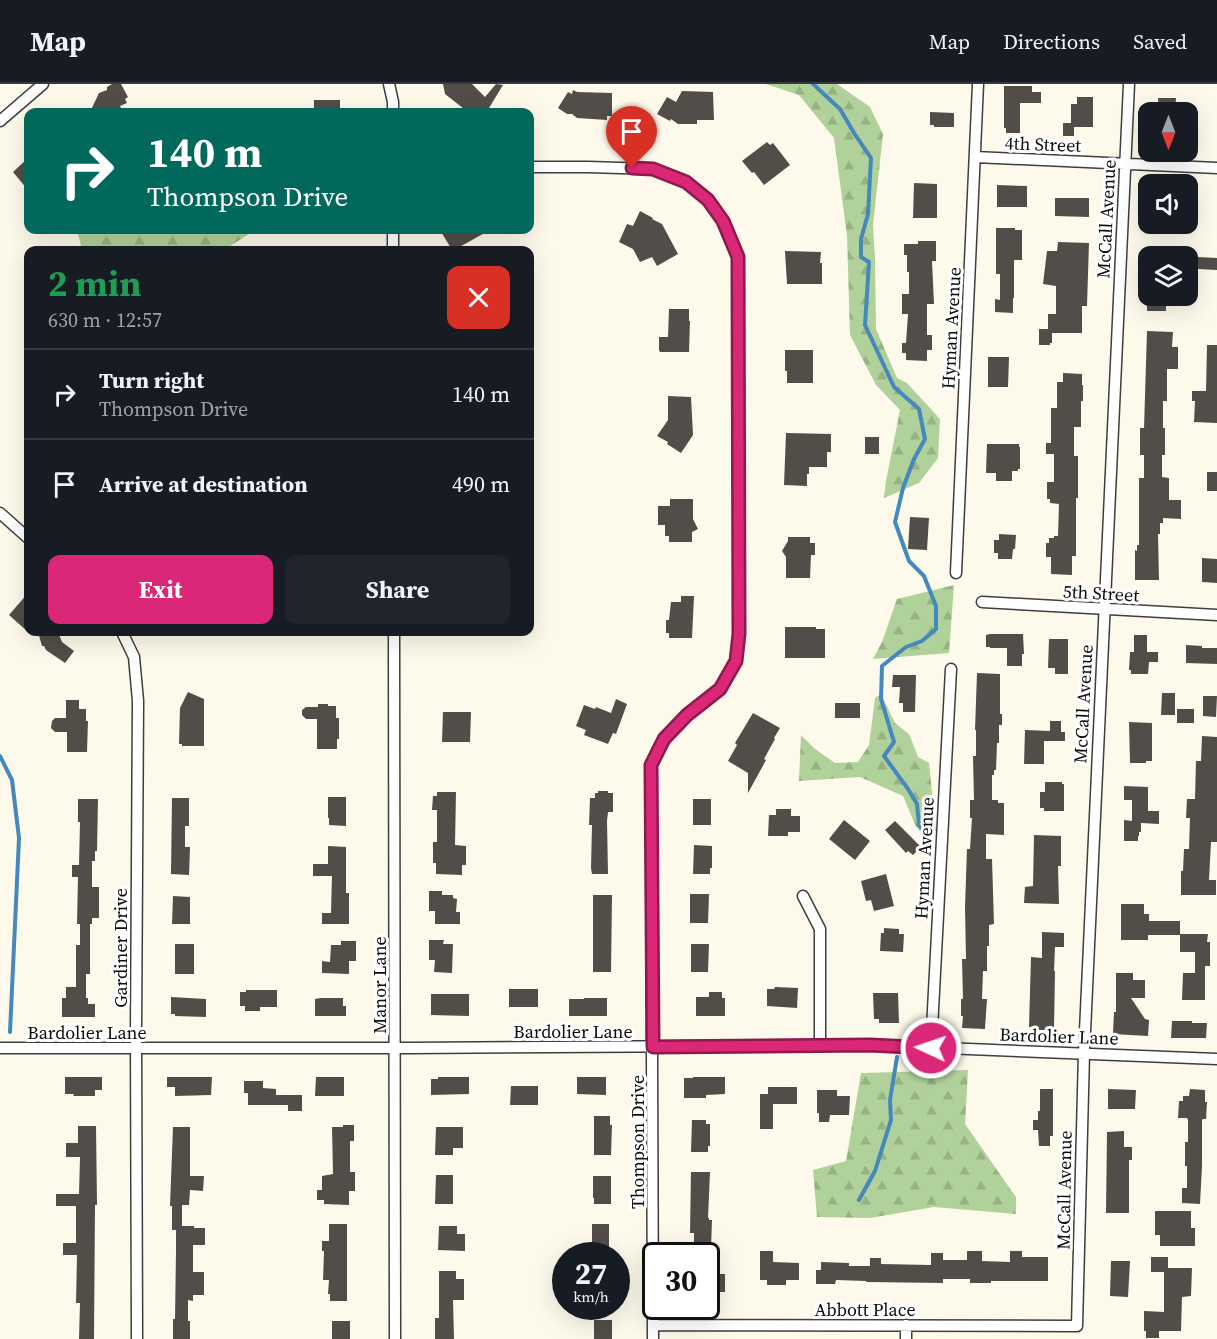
<!DOCTYPE html>
<html lang="en">
<head>
<meta charset="utf-8">
<style>
  body { margin:0; font-family:"Source Serif 4",serif; background:#20242c; color:#f1f3f6; height:100vh; display:flex; flex-direction:column; font-size:22px; white-space:nowrap }
  * { box-sizing:border-box; margin:0 }
  p { font-size:20px; color:#9ea1a6 }
  .icon { flex:none; width:33px; height:33px; fill:none; stroke:currentColor; stroke-width:2; stroke-linecap:round; stroke-linejoin:round }
  .map { position:relative; flex:1; overflow:hidden }
  .sheet { position:absolute; left:24px; top:162px; width:510px; height:390px; display:flex; flex-direction:column; background:#171b24; border-radius:12px; box-shadow:0 6px 24px #0002 }
  .sheet>* { flex:none }
  .hud { position:absolute; left:24px; top:24px; width:510px; height:126px; border-radius:12px; box-shadow:0 6px 24px #0002; background:#00695c; color:#fff; overflow:hidden }
  .needle { width:39px; rotate:180deg }
  .tools { position:absolute; left:1138px; top:18px; display:grid; gap:12px }
  .tools a { display:grid; place-items:center; width:60px; height:60px; border-radius:12px; background:#171b24; box-shadow:0 6px 24px #0002; font-size:30px }
  .speed { position:absolute; left:552px; top:1158px; display:flex; gap:12px; font-size:30px; font-weight:700; text-align:center }
  .speed>* { display:grid; place-content:center; width:78px; height:78px; border-radius:50%; background:#171b24; box-shadow:0 6px 24px #0002; line-height:1 }
  .speed small { font-size:15px; font-weight:400 }
  .speed .limit { border:3px solid #111; border-radius:9px; background:#fff; color:#111 }
  .pin { position:absolute; display:grid; place-items:center; width:51px; height:51px; color:#fff; margin:-62px -26px; border-radius:50% 50% 50% 0; rotate:-45deg; box-shadow:0 0 6px #0007 }
  .pin .icon { rotate:45deg }
  .me { position:absolute; width:66px; margin:-33px; rotate:273deg; stroke-linejoin:round; filter:drop-shadow(0 0 4px #0008) }
  .turn { display:flex; align-items:center; gap:21px; height:126px; padding:0 24px; font-size:27px }
  .turn .icon { width:78px; height:78px; stroke-width:2.5 }
  .turn b { display:block; font-size:42px; line-height:51px }
  .round { display:grid; place-items:center; flex:none; width:63px; height:63px; border-radius:12px; background:#20242c }
  .head { display:flex; align-items:center; justify-content:space-between; height:102px; padding:0 24px }
  h1 { font-size:36px; font-weight:700; line-height:45px; color:#1e9e55 }
  .button { display:flex; gap:12px; margin-top:auto; padding:12px 24px }
  .button a { flex:1; height:69px; border-radius:12px; background:#db2777; color:#fff; font-size:24px; font-weight:700; line-height:69px; text-align:center }
  .button a+a { background:#20242c; color:#f1f3f6 }
  ul { padding:0; list-style:none }
  li { display:flex; align-items:center; gap:18px; height:90px; padding:0 24px; border-top:2px solid #363941 }
  li div { flex:1 }
  li b { display:block; font-size:22px }
  li em { font-style:normal }
  header { display:flex; align-items:center; gap:36px; box-sizing:border-box; height:84px; padding:0 30px; background:#171b24; border-bottom:2px solid #363941 }
  header strong { font-size:28px }
  nav { display:flex; gap:33px; margin-inline-start:auto; font-size:21px }
  .map>svg:first-child { display:block }
  .forest { fill:url(#forest-firs) }
  .lines { fill:none; stroke-linecap:round; stroke-linejoin:round }
  .stream { stroke:#4588bd; stroke-width:4 }
  .building { fill:#524d49 }
  .street-casing { stroke:#3e3e3e; stroke-width:13 }
  .street { stroke:#fff; stroke-width:10 }
  .route-casing { stroke:#8e194d; stroke-width:15 }
  .route { stroke:#db2777; stroke-width:10 }
  .labels { text-anchor:middle; dominant-baseline:central; stroke-width:6; stroke-linejoin:round; paint-order:stroke }
  .street-label { font-size:18px; fill:#0b0b0b; stroke:#fff }
</style>
</head>
<body>
<header>
<strong>Map</strong>
<nav><a>Map</a><a>Directions</a><a>Saved</a></nav>
</header>
<div class="map">
<svg width="1217" height="1255" viewBox="0 0 1217 1255">
  <defs>
    <pattern id="forest-firs" width="22" height="20" patternUnits="userSpaceOnUse" patternTransform="scale(1.5)"><rect width="22" height="20" fill="#b1d19a"/><path d="M5 1l3.5 6h-7zM16 11l3.5 6h-7z" fill="#97b283"/></pattern>
  </defs>
  <rect width="100%" height="100%" fill="#fdfaeb"/>
  <path class="forest" d="M766,0H837L870,23L883,50L873,141L875,174L876,245L897,294L907,299L940,335L938,374L919,399L884,414L886,397L900,326L876,301L850,251L847,152L834,54L799,11Z
    M77,146H255L224,166H82Z
    M954,501L949,569L873,575L882,558L897,515Z
    M881,610L895,639L909,650L918,673L929,679L936,747L916,743L903,712L860,693L799,697L801,651L815,665L835,679L858,678L869,661L875,614Z
    M968,986L965,1040L1016,1113V1130L934,1123L870,1134L817,1133L813,1086L846,1077L861,989Z"/>
  <g class="lines">
    <path class="stream" d="M813,0L840,25L854,49L871,74L868,130L861,155V173L869,178L865,241L894,303L919,325L925,355L914,375L903,404L895,438L909,477L924,492L936,522V545L922,557L906,563L882,582L881,615L894,658L884,672L908,705L917,720L919,741L929,759
      M0,672L12,696L19,754L10,948
      M859,1116L875,1087L891,1036L890,1016L897,973"/>
  </g>
  <path class="building" d="M112,0H121L128,13L125,15L127,19L120,22L123,28H90L99,9L107,6V3Z
    M443,0H472L485,13L496,0L503,1L489,24L485,28H468L445,10Z
    M1004,2H1032V8H1041V19H1020V49H1006V44H1004Z
    M573,6L577,8L612,9V32H607V36L577,34L572,30H567L558,24L568,8L572,10Z
    M682,7L713,8L714,36H697V40H678L671,35L670,37L657,30L667,13L676,18Z
    M1077,13H1093V43H1074V52H1063V39H1071V20H1077Z
    M1158,14H1176L1175,28H1159Z
    M314,16H340V28H314Z
    M930,28L954,29V43H934V41H930Z
    M767,58L770,61L773,59L790,81L764,101L754,88L752,89L742,77Z
    M28,74V106L13,88Z
    M914,99L937,100V134H913Z
    M997,101L1027,102V123H997Z
    M1055,114H1089V133L1055,132Z
    M640,127L653,134L652,135L662,140L678,170L657,182L652,173L640,178L633,165L619,158L627,140L633,142Z
    M996,144H1015V146H1022V176H1014V214H1013V229L995,228V215L1000,216V190H996Z
    M440,146H490L454,166H452Z
    M918,157H936V177H932L934,220H927V251H932V266H927V277L906,276V269H902V259H906L908,230H902V210H909V188H907V171H904V160H918Z
    M1058,158L1089,159L1087,222H1082V249H1052V259H1050V261H1039V245H1048V230H1056V202L1043,200L1047,167H1057Z
    M785,167L821,168L820,179H822V200H787Z
    M1198,173L1217,174V186L1198,185Z
    M1147,212H1166V227H1147Z
    M669,225H689V237H690L689,268H660L659,266V253H668Z
    M1147,247L1173,248L1172,263H1178V285H1167V317H1163V344H1165V371H1162V393L1169,394V416H1181V435L1163,434V439H1160V450H1158L1159,496H1135V466L1137,467V461H1139V394H1144V371H1140V344H1144Z
    M1207,261H1217V339L1194,338L1195,317H1192V307H1206Z
    M785,266H813V299H787V287H785Z
    M988,273H1009L1008,303H988Z
    M1063,289L1082,290V301H1083V317H1081V343H1074V372H1078V414H1076V472H1072V491L1051,490V473H1046V459H1049V454H1054V452H1058L1059,420L1050,419V415H1047V398H1054V370H1046V359H1051V324H1057V298H1063Z
    M668,312L691,313L693,351L681,369L667,360L668,358L657,352L668,336Z
    M786,349L831,350V368H827V383H809V390H807V402L784,401Z
    M865,353H879V370H865Z
    M987,360H1019V363H1020V385H1018V387H1012V397H996V389H986Z
    M1207,388H1217V407H1207Z
    M670,415H693V435L698,445L692,448V458H669V452H665V441H658V422H670Z
    M910,433L929,434L927,466L908,465Z
    M999,450L1016,451L1015,465H1013L1012,475H998V469H994V456H999Z
    M788,453H810V459H815V471H811L810,494H786V473L782,467L788,457Z
    M1202,474L1217,475V499L1202,498Z
    M28,509V548L9,531Z
    M681,512H694L692,554H669V549H666V536H669L671,518H681Z
    M785,543H816V545H825V574H785Z
    M38,548H58L62,558L74,567L65,579L46,566L44,562H42Z
    M990,550H1023L1024,570H1022V582H1007V564H990V563H986V551Z
    M1134,551H1147V568H1158V578H1149L1148,590H1131V586H1129L1130,568H1134Z
    M1049,555H1068V590H1055V584H1048Z
    M1186,561L1202,562V564H1217V580L1186,579Z
    M977,589L1000,590V630H1002V641H999V659H997L996,686H994V691H992V716H998V719H1004V751L986,750V775H992L994,840L989,841V862H987V887H983L982,915H987L985,945L962,944L963,932H961V915H963L962,875H966L965,823L967,765H970L972,734H970V716H974L973,672H976V646H975Z
    M893,591H916L915,628H903V619H899L900,603H892Z
    M188,608L204,615V662H182V660H179L180,624Z
    M1162,609H1175V631H1161Z
    M1203,612H1217L1216,633L1203,632Z
    M616,615L627,620L616,650L613,649L608,660L584,651L586,646L576,642L584,621L595,625L596,623L611,629Z
    M66,616H79V625H86V637H88L87,668H67V648H55L51,644L52,637L55,634H66Z
    M835,619H860V634H835Z
    M318,620H328V622H336V634H339V655H337V665H317V635H306L302,631V626L306,623H318Z
    M1177,625H1194V639H1177Z
    M443,628H471L470,658H442Z
    M753,629L780,644L774,654L775,655L764,675L766,676L748,709V689L728,677L737,661L735,659Z
    M1050,637H1061V648H1065V657H1044V680H1024L1025,646L1050,647Z
    M1129,638L1152,639V677H1146V679H1130Z
    M1202,652L1217,653V758H1211L1209,796H1216V811H1181V787H1183L1184,765H1189L1190,734H1186L1187,715H1195L1196,677H1201Z
    M1045,698H1062V700H1064V727H1044V724H1040V708H1045Z
    M1124,702L1148,703V727H1159V740L1141,739V748H1139V752H1138V757H1124V736L1132,737V716H1124Z
    M598,707H608V709H613V728H608L607,737L608,790H592L591,784L592,741H589L590,714H595V709H598Z
    M437,708H456L455,761L466,762V781H462V791L436,790V779H433V758H437V726H432L433,712H437Z
    M328,713H346V742L329,741V734H328Z
    M172,714H189V742H185V763H190L189,791L171,790Z
    M78,715H98L97,767H95V777H92V803H99V834H92V840H90V890H86V914H88V920H95V933H62V914H66V903H76V861H80V840H77L78,793H72V781H79L80,738H78Z
    M693,715H711V741H693Z
    M776,725H791V732H800V748H788V752H768L769,731H776Z
    M844,736L870,757L855,776L829,755Z
    M895,737L921,763L913,771L908,767L906,769L885,746Z
    M1034,751L1061,752V782H1058L1059,820L1024,819L1025,803L1033,802Z
    M694,761L712,762V784H710V790H693Z
    M328,762L346,763V809H349V840H322V829H331L332,792H313V780H328Z
    M886,790L894,822L874,827L871,816L866,817L861,797Z
    M429,807H442V811H453V814L457,815L456,828H460V840H435V827H429Z
    M690,810H709L708,839H690Z
    M593,811H612L611,888H593Z
    M173,812L190,813V840H172Z
    M1121,820H1144V830H1149V837H1180V850H1208L1207,858H1210V882H1205V916H1182L1183,889H1195V868H1180V851H1148V856H1121Z
    M884,844L899,845V850H904L903,868L880,867L881,849H884Z
    M1042,848L1064,849V863H1055L1054,887H1055L1054,946H1035V943H1029L1031,873L1042,874Z
    M429,856H444L443,860H453L452,889L434,888L435,876H429Z
    M341,857H356V877H349V890L322,889V877L330,878L331,861H341Z
    M175,860H194V890H175Z
    M691,860H709L708,888H691Z
    M1116,889H1133V896H1145V914H1131L1145,935L1149,936L1148,952L1113,950L1114,928H1116Z
    M775,903L798,904L797,924L767,922V905H774Z
    M509,905H538V923H509Z
    M246,906H277V923H260V927H245V922H240V908H246Z
    M709,908H722V914H725V932H696V913H709Z
    M873,909H898L899,939H879V935H874Z
    M431,910H469V932L431,931Z
    M171,913L206,915V933L175,932V930H171Z
    M321,914H343V922H346V932H315V915Z
    M584,914H607V932H569V915H584Z
    M1172,937H1192V939H1207L1206,954H1171Z
    M65,993H102V1006H95V1012H73L74,1010H65Z
    M167,993H212L211,1011L175,1012V1003H167Z
    M316,993H344V1012H315Z
    M438,993H469V1010L431,1011V995H438Z
    M577,993H606V1011L577,1010Z
    M693,993H725V1010L706,1011V1014H684V994H693Z
    M244,997H263V1004L276,1005V1011H302V1027H288V1021H248V1009H244Z
    M511,1002H538V1021H510Z
    M768,1003H797V1020H773V1045H760V1010H768Z
    M1040,1005H1053V1052H1050V1062H1039L1038,1046H1033V1036H1038V1027H1040Z
    M1108,1005L1136,1006L1135,1025H1108Z
    M1190,1005L1205,1006V1018H1207L1206,1035H1203L1202,1036V1082L1200,1120L1182,1119V1104H1187V1082H1185V1058H1188V1036L1187,1034H1178L1179,1017H1183V1012H1189Z
    M817,1006H837V1012H850L849,1031H830L829,1038H819V1029H817Z
    M594,1032H610V1041H612L611,1071H594Z
    M692,1036H706V1040H710V1062H708V1068H691Z
    M343,1041H354V1057H350V1088H355V1107H349V1121L324,1120V1116H317V1106H322V1092L333,1090L332,1043H343Z
    M78,1042H96L97,1121H95L94,1255H79L80,1219H76L77,1171H63V1159H76V1122H56V1110H79L80,1073H66V1059H78Z
    M173,1043H190V1092H204L203,1107L190,1106L189,1121H182V1142H194V1144H205V1161H193V1188H204V1211H193V1217L188,1216V1237H190V1255H173V1235H175L176,1168V1146H172V1122H170Z
    M436,1043H463V1064H453V1071H435Z
    M1124,1047V1063H1132V1076H1129V1129H1106L1107,1048Z
    M691,1088H710L708,1134H709V1136H712L711,1164L694,1163V1149H690Z
    M436,1091H453V1120H435Z
    M593,1092H611V1120H594V1114H593Z
    M1155,1127H1191V1144H1195V1162H1160V1151H1155Z
    M329,1140H347V1217H330V1210H328L329,1196H323L324,1167H322V1157H329Z
    M592,1140H609V1168H592Z
    M439,1142H457V1150H465V1167L438,1166Z
    M760,1167H773V1178L799,1179V1196H786V1201H767V1196H760Z
    M967,1167H982V1177L1010,1178V1167H1022V1173H1048V1197H991V1199H970V1195H943V1199L866,1198V1197L836,1196L835,1200H816V1186H821V1178L849,1179V1182H870V1174H881V1180L931,1181V1169H943V1176H967Z
    M1151,1173H1168V1184H1192L1191,1212L1182,1213L1181,1247H1159V1254H1146V1247H1144V1227L1164,1228V1188H1151Z
    M1111,1177H1130L1128,1213L1110,1212Z
    M439,1187H456V1195H464V1216H453L454,1255H435V1234H439Z
    M706,1190H725V1208H706Z
    M594,1236H612V1255H594Z
    M332,1237H350V1255H332Z"/>
  <g class="lines">
    <g class="street-casing">
      <path id="street" d="M389,0L393,18V28
        M0,37L43,0
        M975,73L1217,84
        M530,83H588L653,85L686,98L708,115L723,137L738,173L739,550L736,577L720,605L687,631L664,655L651,681L653,1255
        M393,166V146
        M0,429L28,454
        M956,489L978,0
        M982,518L1217,531
        M122,548L134,573L138,617L136,949L137,1255
        M394,548L395,1255
        M803,812L820,845V962
        M0,964H409L870,961L1217,975
        M931,964L951,585
        M653,1241L1077,1242L1084,969L1129,0
        M906,1255V1241"/>
    </g>
    <use href="#street" class="street"/>
  </g>
  <g class="lines">
    <g class="route-casing">
      <path id="route" d="M632,84L653,85L686,98L708,116L723,137L738,173L739,550L736,577L720,605L687,631L664,655L651,681L653,963L870,961L931,964"/>
    </g>
    <use href="#route" class="route"/>
  </g>
  <g class="labels">
    <g class="street-label">
      <text transform="translate(1043 60) rotate(2)">4th Street</text>
      <text transform="translate(1106 135) rotate(-87)">McCall Avenue</text>
      <text transform="translate(951 244) rotate(-87)">Hyman Avenue</text>
      <text transform="translate(1101 509) rotate(3)">5th Street</text>
      <text transform="translate(1083 620) rotate(-87)">McCall Avenue</text>
      <text transform="translate(924 774) rotate(-87)">Hyman Avenue</text>
      <text transform="translate(120 864) rotate(-90)">Gardiner Drive</text>
      <text transform="translate(379 901) rotate(-90)">Manor Lane</text>
      <text x="573" y="947">Bardolier Lane</text>
      <text x="87" y="948">Bardolier Lane</text>
      <text transform="translate(1059 952) rotate(2)">Bardolier Lane</text>
      <text transform="translate(637 1058) rotate(-90)">Thompson Drive</text>
      <text transform="translate(1064 1106) rotate(-89)">McCall Avenue</text>
      <text x="865" y="1225">Abbott Place</text>
    </g>
  </g>
</svg>
<div class="tools">
<a><svg class="needle" viewBox="-14 -14 28 28"><path d="M0-13l5 13h-10z" fill="#e53935"/><path d="M0 13l5-13h-10z" fill="#9ea1a6"/></svg></a>
<a><svg class="icon" aria-label="sound" viewBox="0 0 24 24"><path d="M4 9h4l5-4v14l-5-4H4zM17 9q2 3 0 6"/></svg></a>
<a><svg class="icon" aria-label="layers" viewBox="0 0 24 24"><path d="M12 4l9 5-9 5-9-5zM3 14l9 5 9-5"/></svg></a>
</div>
<div class="speed"><div>27<small>km/h</small></div><div class="limit">30</div></div>
<div class="pin" style="left:632px;top:84px;background:#d93025"><svg class="icon" aria-label="arrive" viewBox="0 0 24 24"><path d="M6 21V4h12l-3 4 3 4H6"/></svg></div>
<svg class="me" style="left:931px;top:964px" viewBox="-20 -20 40 40"><circle r="17" fill="#db2777" stroke="#fff" stroke-width="3"/><path d="M0-11L8 9 0 5-8 9z" fill="#fff"/></svg>
<div class="hud">
<div class="turn"><svg class="icon" aria-label="right" viewBox="0 0 24 24"><path d="M7 20v-9h11M14 6l5 5-5 5"/></svg><div><b>140 m</b>Thompson Drive</div></div>
</div>
<section class="sheet">
<div class="head"><div><h1>2 min</h1><p>630 m · 12:57</p></div><a class="round" style="background:#d93025;color:#fff"><svg class="icon" aria-label="close" viewBox="0 0 24 24"><path d="M6 6l12 12M18 6L6 18"/></svg></a></div>
<ul>
<li><svg class="icon" aria-label="right" viewBox="0 0 24 24"><path d="M7 20v-9h11M14 6l5 5-5 5"/></svg><div><b>Turn right</b><p>Thompson Drive</p></div><em>140 m</em></li>
<li><svg class="icon" aria-label="arrive" viewBox="0 0 24 24"><path d="M6 21V4h12l-3 4 3 4H6"/></svg><div><b>Arrive at destination</b></div><em>490 m</em></li>
</ul>
<div class="button"><a>Exit</a><a>Share</a></div>
</section>
</div>
</body>
</html>
